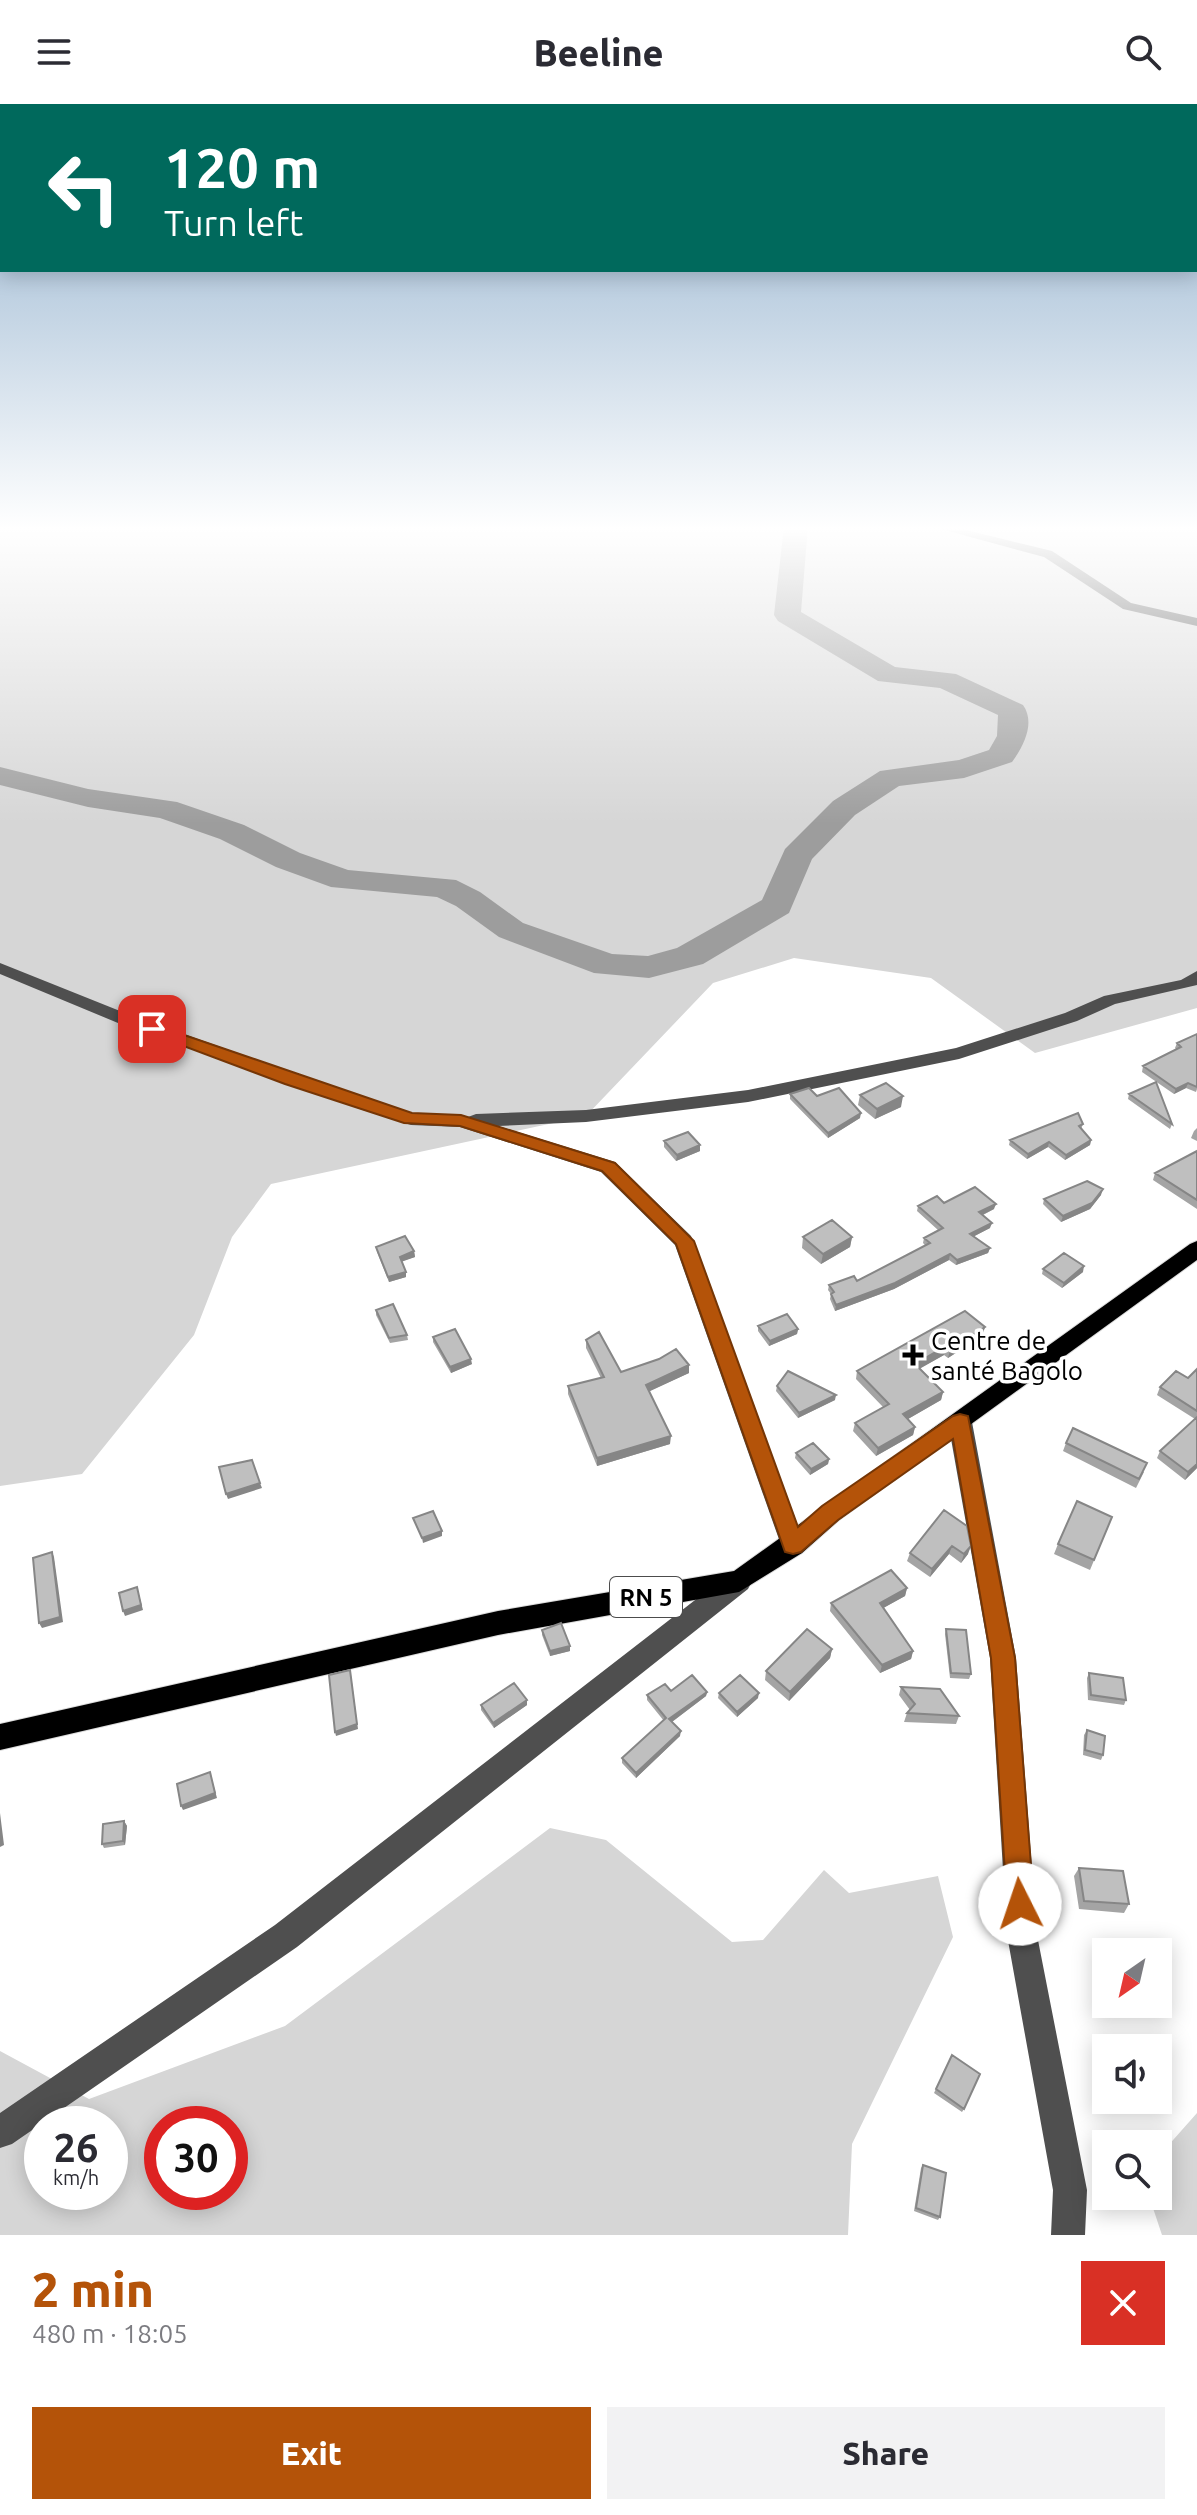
<!DOCTYPE html>
<html lang="en">
<head>
<meta charset="utf-8">
<style>
  body { margin:0; font-family:Ubuntu,sans-serif; background:#f2f2f3; color:#2b2b33; height:100vh; display:flex; flex-direction:column; font-size:30px; white-space:nowrap }
  * { box-sizing:border-box; margin:0 }
  p { font-size:26px; color:#7c7c81 }
  .icon { flex:none; width:44px; height:44px; fill:none; stroke:currentColor; stroke-width:2; stroke-linecap:round; stroke-linejoin:round }
  .map { position:relative; height:2131px; overflow:hidden }
  .panel { display:flex; flex-direction:column; background:#fff; flex:1 }
  .panel>* { flex:none }
  .guide { position:absolute; left:0px; top:0px; width:1198px; height:168px; box-shadow:0 4px 20px #0003; background:#00695c; color:#fff; overflow:hidden }
  .needle { width:52px; rotate:214deg }
  .fabs { position:absolute; left:1092px; top:1834px; display:grid; gap:16px }
  .fabs a { display:grid; place-items:center; width:80px; height:80px; border-radius:0px; background:#fff; box-shadow:0 4px 20px #0003; font-size:40px }
  .speed { position:absolute; left:24px; top:2002px; display:flex; gap:16px; font-size:40px; font-weight:700; text-align:center }
  .speed>* { display:grid; place-content:center; width:104px; height:104px; border-radius:50%; background:#fff; box-shadow:0 4px 20px #0003; line-height:1 }
  .speed small { font-size:20px; font-weight:400 }
  .speed .limit { border:12px solid #d22; background:#fff; color:#111 }
  .pin { position:absolute; display:grid; place-items:center; width:68px; height:68px; color:#fff; margin:-34px; border-radius:16px; box-shadow:0 4px 12px #0006 }
  .me { position:absolute; width:88px; margin:-44px; rotate:356deg; stroke-linejoin:round; filter:drop-shadow(0 0 6px #0008) }
  .turn { display:flex; align-items:center; gap:28px; height:168px; padding:0 32px; font-size:36px }
  .turn .icon { width:104px; height:104px; stroke-width:2.5 }
  .turn b { display:block; font-size:56px; line-height:68px }
  .round { display:grid; place-items:center; flex:none; width:84px; height:84px; border-radius:0px; background:#f2f2f3 }
  .head { display:flex; align-items:center; justify-content:space-between; height:136px; padding:0 32px }
  h1 { font-size:48px; font-weight:800; line-height:60px; color:#b45309 }
  .button { display:flex; gap:16px; margin-top:auto; padding:16px 32px }
  .button a { flex:1; height:92px; border-radius:0px; background:#b45309; color:#fff; font-size:32px; font-weight:800; line-height:92px; text-align:center }
  .button a+a { background:#f2f2f3; color:#2b2b33 }
  header { display:flex; justify-content:space-between; align-items:center; height:104px; padding:0 32px; background:#fff; font-size:36px; font-weight:800 }
  .map>svg:first-child { display:block }
  .green { fill:#d6d6d6; fill-rule:evenodd }
  .lines { fill:none; stroke-linecap:round; stroke-linejoin:round }
  .river { fill:#9d9d9d; fill-rule:evenodd }
  .major-casing { stroke:#dbdbdb; stroke-width:2 }
  .minor { fill:#4f4f4f; fill-rule:evenodd }
  .major { fill:#000; fill-rule:evenodd }
  .wall { fill:#a4a4a4 }
  .shaded-wall { fill:#868686 }
  .building { fill:#bfbfbf; stroke:#868686; stroke-width:2 }
  .route { fill:#b45309; stroke:#753606; stroke-width:2 }
  .poi-dot { fill:#000; stroke:#fff; stroke-width:3 }
  .labels { text-anchor:middle; dominant-baseline:central; stroke-width:7; stroke-linejoin:round; paint-order:stroke }
  .shield { fill:#fff; stroke:#4c4c4c; stroke-width:2 }
  .shield-label { font-size:24px; font-weight:bold; fill:#000 }
  .poi-label { font-size:26px; fill:#000; stroke:#fff; text-anchor:start }
</style>
</head>
<body>
<header><svg class="icon" aria-label="menu" viewBox="0 0 24 24"><path d="M4 6h16M4 12h16M4 18h16"/></svg>Beeline<svg class="icon" aria-label="search" viewBox="0 0 24 24"><circle cx="10" cy="10" r="6"/><path d="M15 15l6 6"/></svg></header>
<div class="map">
<svg width="1197" height="2131" viewBox="0 0 1197 2131">
  <rect width="100%" height="100%" fill="#fff"/>
  <path class="green" d="M0,422H1197V904L1035,949L931,874L794,854L713,879L586,1012L271,1080L232,1133L194,1231L82,1370L0,1382Z
    M550,1724L606,1736L732,1838L763,1836L824,1766L849,1789L938,1772L953,1833L852,2040L848,2131H0V1947L89,1995L285,1922ZM42,2020H110V2088H42ZM162,2020H230V2088H162Z
    M1197,2009V2131H1162L1149,2092H1158V2053Z"/>
  <g class="lines">
    <path class="river" d="M784,422H808L801,508L895,563L956,570L1023,601C1036,619 1023,643 1012,658L964,674L899,682L855,711L812,755L789,809L703,860L649,874L594,869L499,833L456,802L437,793L331,783L276,763L220,735L160,714L88,703L0,681V663L88,685L177,698L244,721L300,749L348,766L456,776L480,788L523,819L612,850L648,852L677,844L762,796L785,745L833,697L880,667L959,656L989,646L997,632L998,611L940,584L878,577L778,517L774,511Z"/>
    <g class="major-casing">
      <path id="major" d="M1197,1137V1156L839,1416L802,1449L739,1488L498,1531L0,1646V1620L498,1507L734,1467L1190,1140Z"/>
    </g>
    <path class="minor" d="M930,422H950L1052,447L1131,499L1197,514V522L1123,505L1044,453Z
      M0,859L130,911L374,997L412,1009L468,1013L476,1010L586,1006L748,986L956,944L1065,909L1104,892L1181,876L1197,867V881L1115,900L1077,917L959,955L748,998L586,1018L498,1022L615,1058L691,1132L805,1441L802,1449L793,1452L784,1449L781,1441L675,1141L601,1068L460,1023L411,1021L360,1005L118,919L0,870Z
      M960,1309L968,1311L972,1318L1016,1554L1037,1831L1087,2086L1085,2131H1051L1053,2086L1007,1831L990,1554L948,1318L952,1311Z
      M739,1466L748,1469L752,1477L748,1485L297,1843L12,2040L0,2044V2009L275,1821L730,1469Z"/>
    <use href="#major" class="major"/>
  </g>
  <path class="wall" d="M1197,930V985L1196,988L1186,984L1174,990L1142,968L1143,962L1176,945L1175,944L1177,939Z
    M790,990L817,992L860,1014L828,1034L790,995Z
    M1129,990L1172,1020L1170,1025L1128,995Z
    M860,991L901,1003L875,1015L858,1001Z
    M1083,1020L1081,1025L1091,1036L1090,1041L1065,1056L1048,1043L1027,1055L1009,1041L1010,1036Z
    M1197,1024V1037L1191,1034L1194,1027Z
    M664,1037L700,1041V1047L676,1057L664,1043Z
    M1197,1047V1105L1153,1076L1155,1069Z
    M1101,1091L1090,1105L1061,1118L1043,1100L1044,1095Z
    M944,1099L994,1105L983,1111L990,1124L974,1132L990,1144L988,1149L956,1161L949,1156L894,1185L835,1207L830,1195L831,1190L828,1186L829,1181L857,1177L926,1142L923,1139L924,1134L938,1126L917,1107L918,1102Z
    M803,1133H852L850,1143L821,1160L802,1144Z
    M376,1143L414,1147L415,1153L402,1157L406,1173L389,1178L377,1148Z
    M1043,1165L1083,1168L1062,1184L1042,1170Z
    M376,1206L407,1231L408,1236L390,1239L376,1211Z
    M758,1222L798,1225L797,1230L769,1242L758,1227Z
    M985,1223L982,1232L948,1254L944,1251L920,1264L943,1288L941,1296L908,1315L915,1323L913,1331L876,1352L853,1327L855,1319L883,1303L856,1275L857,1267Z
    M433,1233L472,1260L451,1269L433,1238Z
    M586,1236L621,1268L689,1269L649,1287L670,1340L597,1362L568,1290V1282L601,1274L586,1244Z
    M1197,1265V1364L1185,1376L1157,1354L1160,1347L1195,1315L1157,1291L1160,1283L1188,1274Z
    M777,1282L835,1296L798,1314L776,1287Z
    M1066,1339L1144,1368L1136,1384L1063,1347Z
    M796,1349L829,1355L828,1360L810,1371L795,1354Z
    M1112,1413L1090,1466L1054,1450L1058,1440Z
    M967,1422L968,1450L961,1459L949,1450L930,1473L907,1457L910,1449Z
    M907,1484L905,1492L883,1504L913,1547L911,1555L880,1569L830,1507L831,1499Z
    M946,1525L971,1570L969,1575L950,1574L945,1530Z
    M542,1526L570,1542V1547L550,1552L542,1531Z
    M832,1545L830,1554L789,1597L765,1576L766,1567Z
    M1089,1569L1126,1596L1124,1601L1088,1596L1087,1574Z
    M901,1583L959,1612L956,1620L904,1618L907,1609L910,1606L899,1591Z
    M671,1587L707,1588L706,1592L672,1618L680,1632L636,1674L622,1659V1654L664,1617L647,1596V1591Z
    M719,1589L758,1594L737,1613L718,1594Z
    M481,1601H527L494,1624L481,1606Z
    M1087,1626L1103,1651L1101,1656L1083,1651L1084,1631Z
    M124,1717L127,1722L125,1741L104,1744L102,1740Z
    M1079,1764L1129,1800L1124,1809L1079,1805L1074,1772Z
    M952,1951L964,2005L962,2008L934,1989Z
    M923,2061L940,2113L938,2116L914,2107L921,2064Z"/>
  <path class="shaded-wall" d="M1188,979L1186,984L1174,990L1176,985Z
    M903,992L901,1003L875,1015L877,1005Z
    M861,1009L860,1014L828,1034V1029Z
    M1091,1036L1090,1041L1065,1056L1066,1051Z
    M1049,1038L1048,1043L1027,1055L1028,1050Z
    M700,1041V1047L676,1057L677,1051Z
    M1103,1085L1101,1091L1090,1105L1061,1118L1063,1112Z
    M996,1100L994,1105L978,1113L979,1108Z
    M992,1119L990,1124L969,1135L970,1130Z
    M852,1133L850,1143L821,1160L823,1150Z
    M990,1144L988,1149L956,1161L957,1156Z
    M414,1147L415,1153L401,1158L400,1153Z
    M950,1150L949,1156L894,1185L835,1207L836,1201Z
    M1084,1162L1083,1168L1062,1184L1064,1179Z
    M406,1168V1173L389,1178L388,1173Z
    M985,1223L982,1232L948,1254L950,1246Z
    M798,1225L797,1230L769,1242L770,1237Z
    M946,1242L944,1251L914,1268L915,1260Z
    M471,1255L472,1260L451,1269L450,1263Z
    M689,1261V1269L646,1289V1281Z
    M943,1288L941,1296L901,1319L903,1310Z
    M836,1291L835,1296L798,1314L799,1309Z
    M915,1323L913,1331L876,1352L878,1344Z
    M671,1332L670,1340L597,1362V1354Z
    M829,1355L828,1360L810,1371L811,1365Z
    M1197,1360V1364L1185,1376L1188,1368Z
    M260,1379L262,1384L228,1395L226,1390Z
    M442,1427V1432L423,1439L422,1434Z
    M952,1442L949,1450L930,1473L932,1465Z
    M971,1442L968,1450L961,1459L964,1450Z
    M52,1448L54,1453L63,1518L42,1524L39,1519Z
    M137,1483L143,1506L125,1512L123,1507Z
    M907,1484L905,1492L878,1507L880,1499Z
    M570,1542V1547L550,1552V1547Z
    M832,1545L830,1554L789,1597L790,1588Z
    M913,1547L911,1555L880,1569L882,1561Z
    M351,1571L358,1625L336,1632L335,1628Z
    M707,1588L706,1592L669,1620V1615Z
    M759,1589L758,1594L737,1613V1608Z
    M527,1596V1601L494,1624L493,1619Z
    M681,1627L680,1632L636,1674V1669Z
    M210,1668L217,1694L183,1706L181,1702Z
    M0,1709L4,1741L0,1743Z
    M124,1717L127,1722L125,1741L123,1737Z"/>
  <path class="building" d="M1197,930V983L1188,979L1176,985L1143,962L1181,943L1177,939Z
    M1156,978L1172,1020L1129,990Z
    M886,979L903,992L877,1005L860,991Z
    M809,984L817,992L839,984L861,1009L828,1029L790,990Z
    M1078,1009L1083,1020L1079,1022L1091,1036L1066,1051L1049,1038L1028,1050L1010,1036Z
    M688,1028L700,1041L677,1051L664,1037Z
    M1197,1047V1096L1155,1069Z
    M1087,1077L1103,1085L1092,1099L1063,1112L1044,1095Z
    M975,1083L996,1100L979,1108L992,1119L970,1130L990,1144L957,1156L950,1150L895,1179L836,1201L831,1190L834,1188L829,1181L854,1172L857,1177L930,1139L924,1134L943,1124L918,1102L937,1092L944,1099Z
    M832,1116L852,1133L823,1150L803,1133Z
    M405,1132L414,1147L400,1153L406,1168L388,1173L376,1143Z
    M1064,1149L1084,1162L1064,1179L1043,1165Z
    M393,1200L407,1231L389,1234L376,1206Z
    M965,1207L985,1223L950,1246L946,1242L915,1260L943,1288L903,1310L915,1323L878,1344L855,1319L889,1300L857,1267Z
    M787,1210L798,1225L770,1237L758,1222Z
    M455,1225L471,1255L450,1263L433,1233Z
    M599,1228L621,1268L659,1255L676,1245L689,1261L646,1281L671,1332L597,1354L568,1282L604,1273L586,1236Z
    M1197,1265V1307L1160,1283L1176,1267L1188,1274Z
    M788,1267L836,1291L799,1309L777,1282Z
    M1197,1313V1360L1188,1368L1160,1347Z
    M1073,1324L1147,1359L1139,1375L1066,1339Z
    M813,1339L829,1355L811,1365L796,1349Z
    M252,1356L260,1379L226,1390L219,1363Z
    M1077,1397L1112,1413L1094,1456L1058,1440Z
    M944,1406L967,1422L971,1442L964,1450L952,1442L932,1465L910,1449Z
    M433,1407L442,1427L422,1434L413,1414Z
    M52,1448L60,1513L39,1519L33,1454Z
    M891,1466L907,1484L880,1499L913,1547L882,1561L831,1499Z
    M137,1483L141,1501L123,1507L119,1489Z
    M561,1519L570,1542L550,1547L542,1526Z
    M807,1525L832,1545L790,1588L766,1567Z
    M946,1525L966,1526L971,1570L951,1569Z
    M350,1566L357,1620L335,1628L329,1571Z
    M1089,1569L1123,1574L1126,1596L1091,1591Z
    M692,1571L707,1588L669,1615L681,1627L636,1669L622,1654L666,1614L647,1591L665,1580L671,1587Z
    M740,1571L759,1589L737,1608L719,1589Z
    M514,1579L527,1596L493,1619L481,1601Z
    M901,1583L940,1585L959,1612L907,1609L915,1600Z
    M1087,1626L1105,1632L1103,1651L1085,1646Z
    M210,1668L215,1689L181,1702L177,1680Z
    M124,1717L123,1737L102,1740L103,1720Z
    M1079,1764L1123,1767L1129,1800L1084,1797Z
    M1142,1841L1144,1848H1109L1108,1843Z
    M952,1951L980,1970L964,2005L936,1985Z
    M923,2061L946,2069L940,2113L916,2104Z"/>
  <linearGradient id="sky" x2="0" y2="1"><stop stop-color="#8aabca"/><stop offset="0.59" stop-color="#fff"/><stop offset="1" stop-color="#fff" stop-opacity="0"/></linearGradient>
  <rect width="1197" height="720" fill="url(#sky)"/>
  <path class="route" d="M152,920L412,1009L461,1011L615,1059L694,1137L798,1423L822,1402L953,1312L960,1310L968,1312L1015,1554L1034,1800L1030,1810L1020,1814L1011,1810L1007,1800L991,1554L953,1335L838,1416L801,1448L793,1450L785,1448L676,1140L602,1067L460,1022L404,1019L285,980L146,928L143,925Z"/>
  <path class="poi-dot" d="M909 1239h8v8h8v8h-8v8h-8v-8h-8v-8h8z"/>
  <g class="labels">
    <rect class="shield" x="610" y="1473" width="72" height="40" rx="6"/>
    <g class="shield-label">
      <text x="646" y="1493">RN 5</text>
    </g>
    <g class="poi-label">
      <text x="931" y="1236">Centre de<tspan x="931" dy="30">santé Bagolo</tspan></text>
    </g>
  </g>
</svg>
<div class="fabs">
<a><svg class="needle" viewBox="-14 -14 28 28"><path d="M0-13l5 13h-10z" fill="#e53935"/><path d="M0 13l5-13h-10z" fill="#7c7c81"/></svg></a>
<a><svg class="icon" aria-label="sound" viewBox="0 0 24 24"><path d="M4 9h4l5-4v14l-5-4H4zM17 9q2 3 0 6"/></svg></a>
<a><svg class="icon" aria-label="search" viewBox="0 0 24 24"><circle cx="10" cy="10" r="6"/><path d="M15 15l6 6"/></svg></a>
</div>
<div class="speed"><div>26<small>km/h</small></div><div class="limit">30</div></div>
<div class="pin" style="left:152px;top:925px;background:#d93025"><svg class="icon" aria-label="arrive" viewBox="0 0 24 24"><path d="M6 21V4h12l-3 4 3 4H6"/></svg></div>
<svg class="me" style="left:1020px;top:1800px" viewBox="-20 -20 40 40"><circle r="19" fill="#fff"/><path d="M0-13L10 11 0 6-10 11z" fill="#b45309"/></svg>
<div class="guide">
<div class="turn"><svg class="icon" aria-label="left" viewBox="0 0 24 24"><path d="M17 20v-9H6M10 6l-5 5 5 5"/></svg><div><b>120 m</b>Turn left</div></div>
</div>
</div>
<section class="panel">
<div class="head"><div><h1>2 min</h1><p>480 m · 18:05</p></div><a class="round" style="background:#d93025;color:#fff"><svg class="icon" aria-label="close" viewBox="0 0 24 24"><path d="M6 6l12 12M18 6L6 18"/></svg></a></div>
<div class="button"><a>Exit</a><a>Share</a></div>
</section>
</body>
</html>
